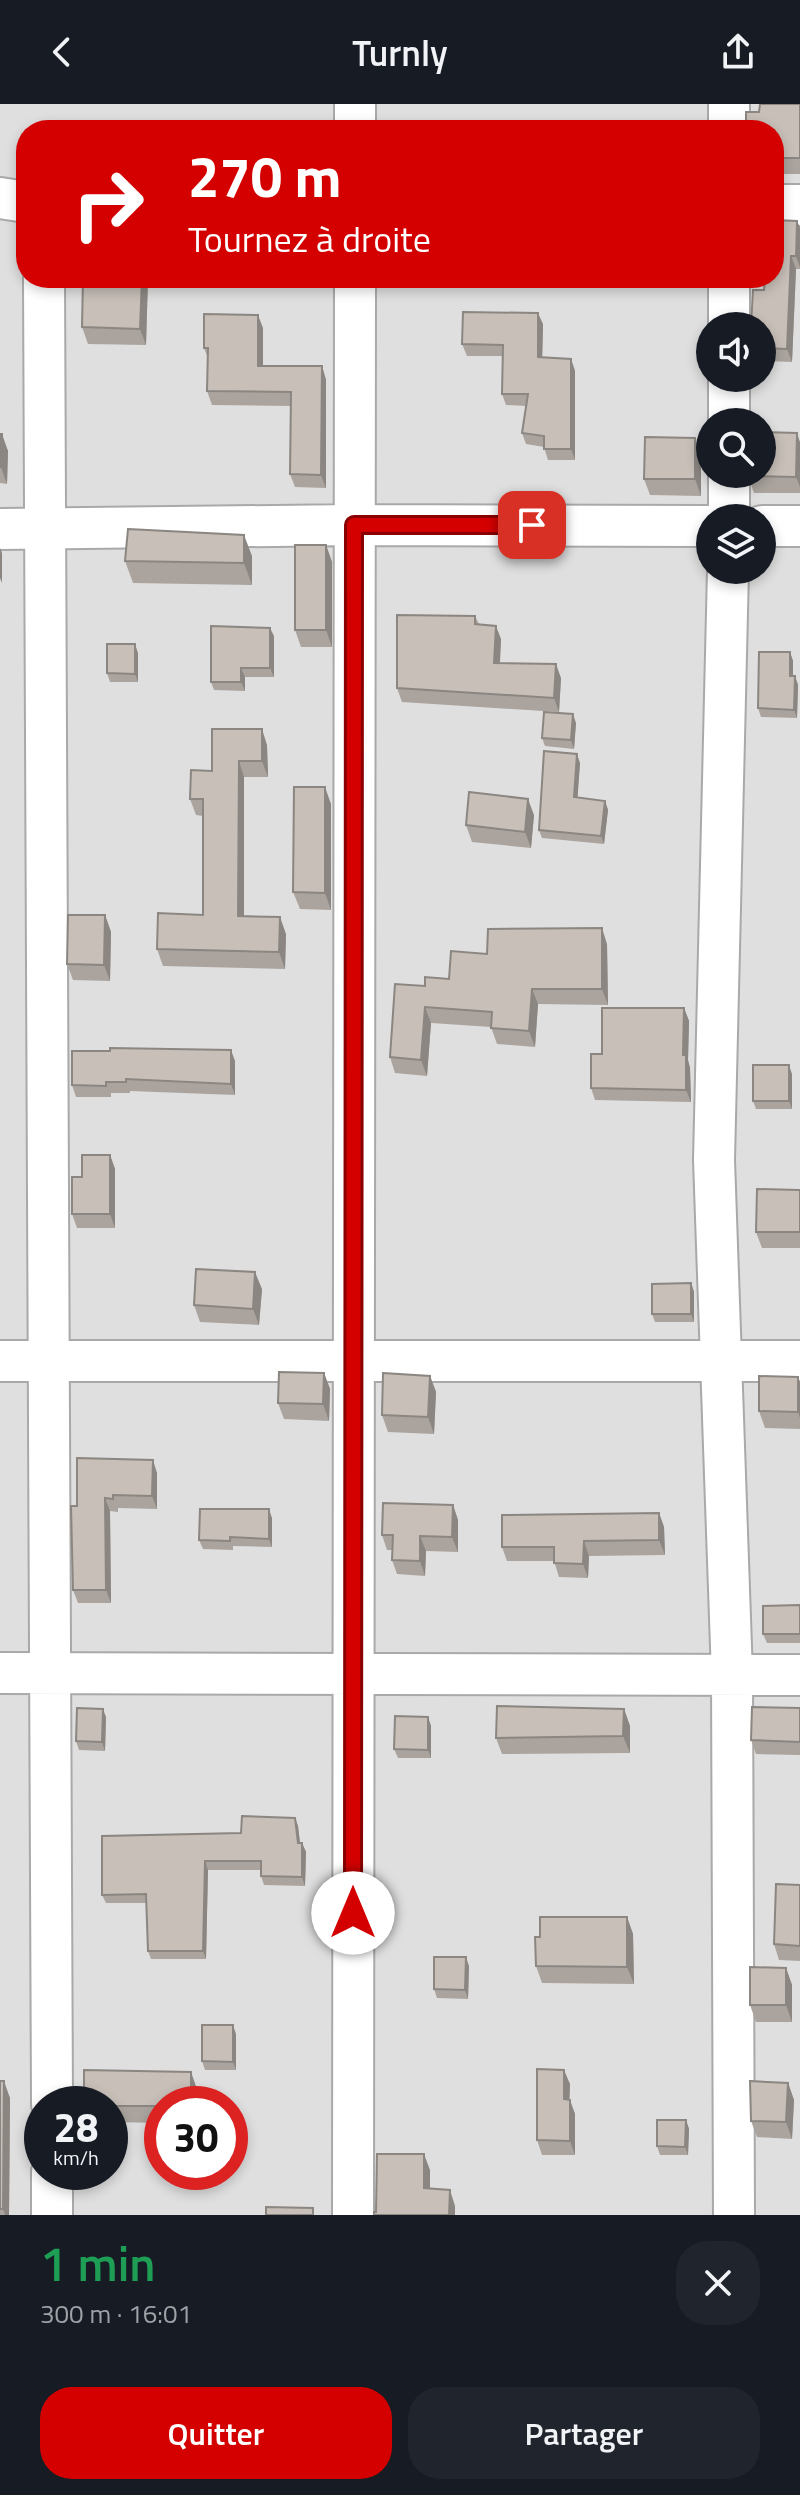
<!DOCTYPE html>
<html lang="fr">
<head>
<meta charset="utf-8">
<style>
  body { margin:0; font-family:"Titillium Web",sans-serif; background:#20242c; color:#f1f3f6; height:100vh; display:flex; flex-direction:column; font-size:30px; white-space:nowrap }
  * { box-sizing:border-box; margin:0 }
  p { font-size:26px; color:#9ea1a6 }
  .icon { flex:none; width:44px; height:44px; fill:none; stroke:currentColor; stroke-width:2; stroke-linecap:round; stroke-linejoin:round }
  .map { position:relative; height:2111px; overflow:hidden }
  .panel { display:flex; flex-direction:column; background:#171b24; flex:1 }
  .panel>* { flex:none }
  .top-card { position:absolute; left:16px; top:16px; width:768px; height:168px; border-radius:32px; box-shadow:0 4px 12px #0003; background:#d40000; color:#fff; overflow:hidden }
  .buttons { position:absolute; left:696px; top:208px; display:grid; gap:16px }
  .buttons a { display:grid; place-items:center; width:80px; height:80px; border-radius:50%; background:#171b24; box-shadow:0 4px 12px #0003; font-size:40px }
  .speed { position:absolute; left:24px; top:1982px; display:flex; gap:16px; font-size:40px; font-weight:700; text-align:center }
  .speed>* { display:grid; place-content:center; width:104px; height:104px; border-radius:50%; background:#171b24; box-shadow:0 4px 12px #0003; line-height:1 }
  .speed small { font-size:20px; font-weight:400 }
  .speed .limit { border:12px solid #d22; background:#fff; color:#111 }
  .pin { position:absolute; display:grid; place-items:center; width:68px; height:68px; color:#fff; margin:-34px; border-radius:16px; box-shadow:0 4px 12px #0006 }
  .me { position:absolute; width:88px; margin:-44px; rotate:0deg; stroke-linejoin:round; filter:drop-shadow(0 0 6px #0008) }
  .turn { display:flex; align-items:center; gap:28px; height:168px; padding:0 40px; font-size:36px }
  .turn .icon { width:104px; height:104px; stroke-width:2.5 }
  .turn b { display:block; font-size:56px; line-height:68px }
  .round { display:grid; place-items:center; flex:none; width:84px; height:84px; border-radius:32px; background:#20242c }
  .overview { display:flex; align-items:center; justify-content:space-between; height:136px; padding:0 40px }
  h1 { font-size:48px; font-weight:600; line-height:60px; color:#1e9e55 }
  .primary-button { display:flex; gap:16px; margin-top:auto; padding:16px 40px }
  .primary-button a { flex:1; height:92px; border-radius:32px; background:#d40000; color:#fff; font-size:32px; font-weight:600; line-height:92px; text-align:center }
  .primary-button a+a { background:#20242c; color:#f1f3f6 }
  header { display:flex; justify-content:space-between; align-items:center; height:104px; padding:0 40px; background:#171b24; font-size:36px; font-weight:600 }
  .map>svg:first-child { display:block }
  .residential { fill:#e0dfdf; fill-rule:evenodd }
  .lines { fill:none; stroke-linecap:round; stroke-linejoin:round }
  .minor-casing { stroke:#a9a9a9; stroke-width:44 }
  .minor { stroke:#fff; stroke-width:40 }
  .wall { fill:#aba49e }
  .shaded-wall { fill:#8b8681 }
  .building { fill:#c7bfb8; stroke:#8b8681; stroke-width:2 }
  .route-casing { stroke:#8a0000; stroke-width:20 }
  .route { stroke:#d40000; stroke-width:14 }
</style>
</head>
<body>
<header><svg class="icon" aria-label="back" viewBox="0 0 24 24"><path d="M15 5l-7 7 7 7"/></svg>Turnly<svg class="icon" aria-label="share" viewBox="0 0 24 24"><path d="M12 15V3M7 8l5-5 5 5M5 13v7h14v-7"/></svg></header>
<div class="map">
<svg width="800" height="2111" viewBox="0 0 800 2111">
  <rect width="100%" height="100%" fill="#f2efe9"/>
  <path class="residential" d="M0,0H800V2111H0ZM26,26H774V174H26ZM710,222H762V274H710ZM710,318H762V370H710ZM710,414H762V466H710ZM42,2000H110V2068H42ZM162,2000H230V2068H162Z"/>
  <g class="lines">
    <g class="minor-casing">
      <path id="minor" d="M729,0V26
        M355,26V0
        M0,94L26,98
        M774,101H800
        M44,174L52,2000
        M729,174V222
        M729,274V318
        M729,370V414
        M762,422H800
        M0,425L354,421L710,422
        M728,466L714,1056L732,1571L734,2111
        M0,1257H800
        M0,1569L800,1571
        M52,2068V2111
        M353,2111L355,174"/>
    </g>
    <use href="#minor" class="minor"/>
  </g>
  <path class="wall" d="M800,0V70H774V26L759,8Z
    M797,117L800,124V165H796L792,258L767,257L762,244L764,186Z
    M148,174L146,241L88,240L82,223Z
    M543,220L542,253L571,255L575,267V356H548L544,343L526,340L522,329L526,302L506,301L502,290L503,252H467L462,240Z
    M263,224V262H322L326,276V384L295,383L290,370L291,302L212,301L207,287L208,254L204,244Z
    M0,330L8,347L7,380L0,379Z
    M800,338V389H754L748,372Z
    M701,351V392L650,391L644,375Z
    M326,441L332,458V543H301L295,526Z
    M252,452V481L133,479L125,457Z
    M475,512L479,520L501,535L500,559L561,574L559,608L402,598L397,584Z
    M274,532V573H245V587L214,586L211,578Z
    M790,548L793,557V572H795L798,581L797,614L761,613L758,604Z
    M138,549V578H110L107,569Z
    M576,619L574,645L545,642L542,634Z
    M267,641L268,673H244V812L286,830L285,865L163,862L157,845L203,811V712L196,711L190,695L212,667Z
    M580,659L577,694L605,697L608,706L604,740L542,734L539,726Z
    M331,700V806L300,805L293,788Z
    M534,711L531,744L472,738L466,721Z
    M105,811L111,828L110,877L73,876L67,860Z
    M607,840L608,901L538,900L535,943L497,940L491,923L431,919L427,972L395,969L390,953L425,882L449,875L487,850Z
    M684,904L689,917L688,956L690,964L691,998L595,996L591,984L602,950Z
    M235,957V991L130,987V989H111V993H76L72,981Z
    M792,970V1005H756L753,997Z
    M110,1051L115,1065V1124H77L72,1110L82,1073Z
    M800,1086V1144H762L756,1128Z
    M691,1179L694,1188V1218H655L652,1210Z
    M262,1185L259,1221L200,1218L194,1201Z
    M324,1269L330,1285L329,1317L284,1315L278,1299Z
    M430,1272L436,1288L434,1330L388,1328L382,1311Z
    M798,1273L800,1278V1325L765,1324L759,1307Z
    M157,1369V1405L118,1404V1408L110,1407L111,1499H78L73,1486L77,1402Z
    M453,1401L458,1416V1448L426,1447L425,1472L397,1470L392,1456V1446H387L382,1431Z
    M659,1409L664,1423L665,1451L589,1452L588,1474L559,1473L554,1457H507L502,1443Z
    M272,1414V1443L233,1442V1446L203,1445L199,1436Z
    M800,1501V1539H767L763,1530Z
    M800,1604V1651L756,1650L751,1636Z
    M624,1605L630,1622V1649L502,1650L496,1634Z
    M106,1613L105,1647L79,1646L76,1637Z
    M428,1613L431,1622V1654H398L394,1645Z
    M295,1714L298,1722L300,1739H302L306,1748L305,1782L264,1781L261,1772V1766H208L206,1855H151L148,1847L146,1799H106L102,1791L241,1729Z
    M800,1781V1857L779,1856L774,1840Z
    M627,1813L633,1830L634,1880L542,1879L536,1862L540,1833Z
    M469,1862L468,1895L437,1894L434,1885Z
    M786,1864L792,1881V1918H756L750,1901Z
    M236,1930V1966H205L202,1957Z
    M0,1977L10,1994L9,2111H0Z
    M788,1979L794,1996L792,2035L757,2033L751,2017Z
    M570,1980L569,1996L575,2010V2051H542L537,2036Z
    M197,1985V2000H162V2019L110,2018V2000Z
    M686,2016L689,2025L688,2051H660L657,2042Z"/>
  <path class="shaded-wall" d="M797,117L800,124V163L796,152Z
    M791,152L796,165L792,258L787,245Z
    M142,174H148L146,241L140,225Z
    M538,209L543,220L542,264L538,253Z
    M258,211L263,224V275L258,262Z
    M571,255L575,267V356L571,345Z
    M322,262L326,276V384L321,371Z
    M797,329L800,338V383L796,373Z
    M2,330L8,347L7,380L1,363Z
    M695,334L701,351V392L695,375Z
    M244,431L252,452V481L244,459Z
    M326,441L332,458V543L326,526Z
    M0,444L2,449V479L0,474Z
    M496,522L501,535L499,572L494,559Z
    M270,524L274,532V573L270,564Z
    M135,540L138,549V578L135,570Z
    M790,548L793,557V581L790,572Z
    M556,560L561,574L559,608L554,594Z
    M241,564L245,573V587L241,578Z
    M795,572L798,581L797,614L794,606Z
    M573,610L576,619L574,645L571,636Z
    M262,625L267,641L268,673L262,657Z
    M577,650L580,659L577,702L574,693Z
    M239,657L244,673V829L238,812Z
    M325,683L331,700V806L325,789Z
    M528,695L534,711L531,744L525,728Z
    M605,697L608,706L604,740L601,732Z
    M105,811L111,828L110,877L104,861Z
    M280,813L286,830L285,865L279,848Z
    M602,824L607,840L608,901L602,885Z
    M532,885L538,900L535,943L529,927Z
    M425,903L431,919L427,972L421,956Z
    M684,904L689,917L688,956L690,964L691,998L686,986L683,951Z
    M231,946L235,957V991L231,980Z
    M789,961L792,970V1005L789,997Z
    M110,1051L115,1065V1124L110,1110Z
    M255,1168L262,1185L259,1221L253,1205Z
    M691,1179L694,1188V1218L691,1210Z
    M324,1269L330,1285L329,1317L323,1300Z
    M430,1272L436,1288L434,1330L428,1313Z
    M798,1273L800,1278V1314L798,1308Z
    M153,1356L157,1369V1405L152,1392Z
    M105,1394L110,1407L111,1499L106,1486Z
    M453,1401L458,1416V1448L452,1433Z
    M269,1405L272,1414V1443L269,1435Z
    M659,1409L664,1423L665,1451L659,1436Z
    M420,1432L426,1447L425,1472L420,1457Z
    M584,1437L589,1452L588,1474L583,1460Z
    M103,1605L106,1613L105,1647L102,1638Z
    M624,1605L630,1622V1649L623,1632Z
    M428,1613L431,1622V1654L428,1646Z
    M295,1714L298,1722L301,1748L298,1739Z
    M302,1739L306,1748L305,1782L302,1773Z
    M205,1757L208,1766L206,1855L203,1847Z
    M627,1813L633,1830L634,1880L627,1863Z
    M466,1853L469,1862L468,1895L465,1886Z
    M786,1864L792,1881V1918L786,1901Z
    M233,1921L236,1930V1966L233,1958Z
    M564,1966L570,1980L569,2010L564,1995Z
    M191,1968L197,1985V2000H191Z
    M4,1977L10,1994L9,2111H5L3,2105Z
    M788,1979L794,1996L792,2035L786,2018Z
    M570,1996L575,2010V2051L570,2037Z
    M686,2016L689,2025L688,2051L685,2043Z
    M424,2050L430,2066V2100L424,2084Z
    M450,2086L455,2102V2111H449Z"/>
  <path class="building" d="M760,0H800V54H774V26H746V8H759Z
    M139,17L217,18V26H139Z
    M774,116L797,117L796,152H791L787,245L762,244L763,223L751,222L753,186H764L765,174H774Z
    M83,174H142L140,225L82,223Z
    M463,208L538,209V253L571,255V345H544V332L522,329L528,290H502L503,241L462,240Z
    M204,210L258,211V262H322L321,371L290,370L291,288L207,287L208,244H204Z
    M762,328L797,329L796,373L748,372V370H762Z
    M0,330H2L1,363H0Z
    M645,333L695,334V375H644Z
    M128,425L244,431V459L125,457Z
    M295,441H326V526H295Z
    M397,511L475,512V520L496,522L494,559L556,560L554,594L397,584Z
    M211,522L270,524V564H241V578H211Z
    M107,540H135V570L107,569Z
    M759,548H790V572H795L794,606L758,604Z
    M544,608L573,610L571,636L542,634Z
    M212,625H262V657H239L238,812L280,813L279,848L157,845L158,809L203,811V695H190L191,666L212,667Z
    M544,647L577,650L574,693L605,697L601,732L539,726Z
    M294,683H325V789L293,788Z
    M469,688L528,695L525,728L466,721Z
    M68,811H105L104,861L67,860Z
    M602,824V885H532L529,927L491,924L492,908L425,903L421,956L390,953L395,880L425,882V873L449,875L451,847L487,850L488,825Z
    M602,904H684L683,951H686V986L591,984V950H602Z
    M110,944L231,946V980L126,975V978H106V982L72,981V947H110Z
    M753,961H789V997H753Z
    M82,1051H110V1110H72V1073H82Z
    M757,1085L800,1086V1128H756Z
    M196,1165L255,1168L253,1205L194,1201Z
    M691,1179V1210H652V1180Z
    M279,1268L324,1269L323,1300L278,1299Z
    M383,1269L430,1272L428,1313L382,1311Z
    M759,1272L798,1273V1308L759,1307Z
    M77,1354L153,1356L152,1392L113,1391V1395L105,1394L106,1486H73L71,1402H77Z
    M383,1399L453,1401L452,1433L420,1432V1457L392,1456L393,1431H382Z
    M200,1405H269V1435L230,1433V1437L199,1436Z
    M659,1409V1436L584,1437L583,1460L554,1459V1443H502V1411Z
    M800,1501V1530H763V1502Z
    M497,1602L624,1605L623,1632L496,1634Z
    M752,1603L800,1604V1638L751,1636Z
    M77,1604L103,1605L102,1638L76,1637Z
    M395,1612L428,1613V1646L394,1645Z
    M242,1712L295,1714L298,1739H302V1773L261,1772V1757H205L203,1847H148L146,1790L102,1791V1732L241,1729Z
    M776,1780L800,1781V1842L774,1840Z
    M540,1813H627V1863L536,1862L535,1833H540Z
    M434,1853H466L465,1886L434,1885Z
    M750,1863L786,1864V1901H750Z
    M202,1921H233V1958L202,1957Z
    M537,1965L564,1966V1995L570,1996V2037L537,2036Z
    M84,1966L191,1968V2000H162V2002H110V2000H84Z
    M0,1977H4L3,2105H0Z
    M750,1977L788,1979L786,2018L751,2017Z
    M657,2016H686L685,2043L657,2042Z
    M377,2050H424V2084L450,2086L449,2111H374V2108H376Z
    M266,2103L313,2104V2111H266Z"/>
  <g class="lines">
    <g class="route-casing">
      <path id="route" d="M353,1809L354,421H532"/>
    </g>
    <use href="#route" class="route"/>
  </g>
</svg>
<div class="buttons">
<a><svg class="icon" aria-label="sound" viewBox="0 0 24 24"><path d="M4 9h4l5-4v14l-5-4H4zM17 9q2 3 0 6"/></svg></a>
<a><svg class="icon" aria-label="search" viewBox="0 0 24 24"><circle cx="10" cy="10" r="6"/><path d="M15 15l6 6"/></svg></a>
<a><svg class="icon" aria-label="layers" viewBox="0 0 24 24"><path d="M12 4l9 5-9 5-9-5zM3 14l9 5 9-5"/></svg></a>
</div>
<div class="speed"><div>28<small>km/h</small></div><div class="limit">30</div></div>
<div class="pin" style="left:532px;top:421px;background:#d93025"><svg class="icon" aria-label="arrive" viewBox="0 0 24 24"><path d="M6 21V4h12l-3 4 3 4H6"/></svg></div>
<svg class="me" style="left:353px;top:1809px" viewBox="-20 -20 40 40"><circle r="19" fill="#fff"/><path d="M0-13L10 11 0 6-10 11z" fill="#d40000"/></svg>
<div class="top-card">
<div class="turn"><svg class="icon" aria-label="right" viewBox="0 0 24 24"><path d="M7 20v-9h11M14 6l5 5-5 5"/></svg><div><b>270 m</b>Tournez à droite</div></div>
</div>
</div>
<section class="panel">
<div class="overview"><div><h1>1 min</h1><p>300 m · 16:01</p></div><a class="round"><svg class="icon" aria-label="close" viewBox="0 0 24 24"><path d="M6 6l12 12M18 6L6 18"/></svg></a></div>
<div class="primary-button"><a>Quitter</a><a>Partager</a></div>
</section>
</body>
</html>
